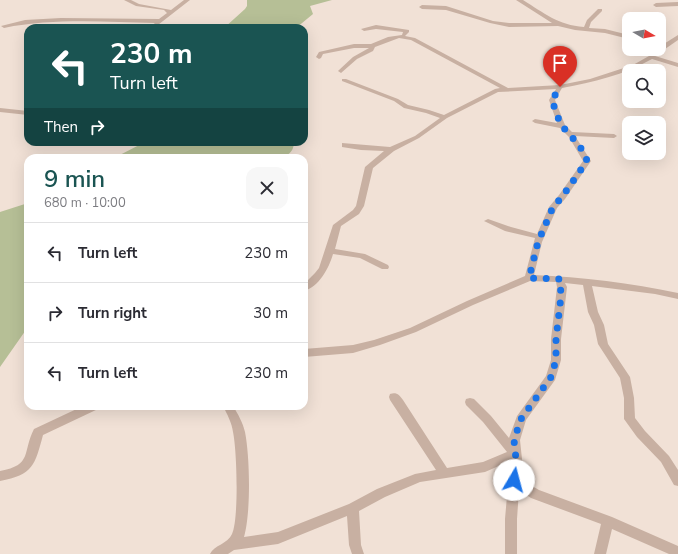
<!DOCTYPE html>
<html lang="en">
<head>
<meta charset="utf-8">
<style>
  body { margin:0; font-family:"Nunito Sans",sans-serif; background:#f7f7f7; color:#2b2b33; height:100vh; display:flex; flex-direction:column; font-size:15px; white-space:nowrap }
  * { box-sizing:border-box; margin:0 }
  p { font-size:13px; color:#7c7c81 }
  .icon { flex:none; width:22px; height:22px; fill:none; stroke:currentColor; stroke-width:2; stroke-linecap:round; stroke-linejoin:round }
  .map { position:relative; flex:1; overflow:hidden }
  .side { position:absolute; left:24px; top:154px; width:284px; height:256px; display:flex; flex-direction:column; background:#fff; border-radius:12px; box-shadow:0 4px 16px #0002 }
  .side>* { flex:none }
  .top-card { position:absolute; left:24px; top:24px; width:284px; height:122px; border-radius:12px; box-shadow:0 4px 16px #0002; background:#1a5452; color:#fff; overflow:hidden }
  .needle { width:26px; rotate:100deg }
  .fabs { position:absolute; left:622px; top:12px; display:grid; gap:8px }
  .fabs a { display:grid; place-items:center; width:44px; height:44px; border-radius:8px; background:#fff; box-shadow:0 4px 16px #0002; font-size:20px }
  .pin { position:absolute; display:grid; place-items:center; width:34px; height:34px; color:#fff; margin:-41px -17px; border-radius:50% 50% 50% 0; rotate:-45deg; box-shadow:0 0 4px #0007 }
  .pin .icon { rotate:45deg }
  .me { position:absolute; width:44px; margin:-22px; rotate:8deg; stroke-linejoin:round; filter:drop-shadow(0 0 3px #0008) }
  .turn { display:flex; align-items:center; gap:14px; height:84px; padding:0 20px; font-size:18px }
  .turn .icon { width:52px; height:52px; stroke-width:2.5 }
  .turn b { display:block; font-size:28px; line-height:34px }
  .then { display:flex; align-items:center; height:38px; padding:0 20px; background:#0003; gap:8px; font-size:15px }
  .round { display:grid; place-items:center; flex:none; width:42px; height:42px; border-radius:12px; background:#f7f7f7 }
  .headline { display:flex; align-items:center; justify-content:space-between; height:68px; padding:0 20px }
  h1 { font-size:24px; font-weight:600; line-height:30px; color:#1a5452 }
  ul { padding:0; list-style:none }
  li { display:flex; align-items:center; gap:12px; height:60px; padding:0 20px; border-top:1px solid #e1e1e2 }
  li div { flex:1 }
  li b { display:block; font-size:15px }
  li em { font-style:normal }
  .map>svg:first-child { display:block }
  .green { fill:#b6bf96 }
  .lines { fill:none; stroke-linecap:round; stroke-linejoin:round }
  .minor { fill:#c8b0a2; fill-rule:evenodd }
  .route { stroke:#1a73e8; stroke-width:7; stroke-dasharray:0 12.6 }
</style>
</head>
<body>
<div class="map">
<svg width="678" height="554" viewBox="0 0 678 554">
  <rect width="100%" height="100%" fill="#f1e1d6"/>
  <path class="green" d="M247,0H332L310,6L313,14L296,28H224L245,9L247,6Z
    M145,142H292L294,143C293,153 288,155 280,158H114Z
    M28,203V327L0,367V212Z"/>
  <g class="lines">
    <path class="minor" d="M124,0H131L139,4L171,10L184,0H190L154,28H148L155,23C105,22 53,18 4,28L1,26L25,20L61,18L159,19L167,13L164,10L136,6Z
      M516,0H523C544,13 558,25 584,27L587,20L598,9H602V11L591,22L589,28L605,29L629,35V39L605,33L575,30L558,26L509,27L490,23L446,10L422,9L419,7L422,5L446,6L493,21L509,23H552Z
      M678,2V6L656,7L653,5L656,3Z
      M376,25L409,30V32L405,36L415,38L508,88L560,85L590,79L633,65L649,56L656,49H659V47L678,35V40L655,56L678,63V67L652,59C624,75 593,82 562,88L555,100L565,125L572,132L614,134L617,136L614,138L575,136L591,161L565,199L557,208L542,242L534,275C582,277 631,283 678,293V299L655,294L592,286L598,312L604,325L608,344L630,377L634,398L635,418L645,431L669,456L678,470V486L674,485L661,462L637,437L624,419V398L620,378L598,344L594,325L588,312L583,285L565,283L567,287L561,339V360L555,380L526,420L520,440L522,459L520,479L539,490L612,517L678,546V554H669L612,529L606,554H594L601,524L531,498L519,490L517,519V554H505V519L510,461L485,472L420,482L385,497L359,511L361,545L364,554H352L349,545L347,516L278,544L234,550L228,554H210C214,545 228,544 232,534C239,519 237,450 233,432C232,423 227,414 223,406H233C238,414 243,423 245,432C250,457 251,513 244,537L278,532L349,504L377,489L415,474L436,470L390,400L389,397L390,394C397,392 399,395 403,400L447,468L483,462L507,452L483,422L466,405L465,402L466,399L470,398L474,399L491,416L509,438L517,416L546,376L551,360V339L557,287L556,282L530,281L473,305L416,332L380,345L353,353L304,357V349L353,345L374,340L410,328L467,301L525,276L535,238L505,231L484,221L488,219L511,227L537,234L549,207L559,195L583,161L569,137L560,128L535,123L532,121L535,119L557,123L549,100L556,89L498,92L447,118L419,138L394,151L373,168L364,206L359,214L341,226L335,249L365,254L388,265L389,267L388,269H382L360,258L333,254C329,268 319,287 304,291V284L315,273L319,268L333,225L353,210L356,206L365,167L384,151L361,150L342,147V143L390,147L415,136L440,118L426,113L404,108L394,101L342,81V79H346L398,99L408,105L429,110L444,115L495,89L500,88L411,40L399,38L375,47L373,51L357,59L341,73L338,71L339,70L353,57L369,48H354L323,54L321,58L319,59L316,57L319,52L354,44H371L388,37L402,35L403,32L376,29L364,31L361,29Z
      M0,108L28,111V115L0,112Z
      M83,406H99L98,409L43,435C35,465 33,475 0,481V471C33,465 22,452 34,429Z"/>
  </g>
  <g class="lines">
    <path class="route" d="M514,480L516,459L514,440L521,419L551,377L556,360V339L561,296L560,279L529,278L538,242L553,207L562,197L587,161C583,147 572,138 563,127C558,120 555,109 552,100L560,87"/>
  </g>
</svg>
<div class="fabs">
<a><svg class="needle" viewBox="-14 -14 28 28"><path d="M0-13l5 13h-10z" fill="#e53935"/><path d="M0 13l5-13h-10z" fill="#7c7c81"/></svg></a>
<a><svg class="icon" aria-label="search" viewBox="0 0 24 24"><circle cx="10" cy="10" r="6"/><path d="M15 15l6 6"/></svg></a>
<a><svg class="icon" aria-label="layers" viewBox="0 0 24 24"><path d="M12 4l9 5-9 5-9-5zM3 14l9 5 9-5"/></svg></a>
</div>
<div class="pin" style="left:560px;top:87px;background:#d93025"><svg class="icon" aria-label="arrive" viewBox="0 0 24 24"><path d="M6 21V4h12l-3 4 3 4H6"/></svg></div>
<svg class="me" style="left:514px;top:480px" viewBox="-20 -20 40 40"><circle r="19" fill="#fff"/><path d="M0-13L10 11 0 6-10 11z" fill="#1a73e8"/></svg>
<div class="top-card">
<div class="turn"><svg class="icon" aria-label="left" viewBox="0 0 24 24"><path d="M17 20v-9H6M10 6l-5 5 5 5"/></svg><div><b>230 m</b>Turn left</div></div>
<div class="then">Then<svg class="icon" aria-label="right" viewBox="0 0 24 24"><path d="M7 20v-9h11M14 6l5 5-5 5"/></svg></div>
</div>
<section class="side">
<div class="headline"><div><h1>9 min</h1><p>680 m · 10:00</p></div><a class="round"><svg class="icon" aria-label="close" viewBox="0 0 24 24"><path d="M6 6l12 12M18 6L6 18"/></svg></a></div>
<ul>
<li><svg class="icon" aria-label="left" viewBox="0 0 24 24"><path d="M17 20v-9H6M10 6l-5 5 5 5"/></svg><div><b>Turn left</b></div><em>230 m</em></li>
<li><svg class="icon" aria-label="right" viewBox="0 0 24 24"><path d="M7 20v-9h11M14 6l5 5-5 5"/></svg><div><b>Turn right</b></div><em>30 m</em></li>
<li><svg class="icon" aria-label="left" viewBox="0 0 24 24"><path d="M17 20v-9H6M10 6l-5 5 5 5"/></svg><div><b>Turn left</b></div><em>230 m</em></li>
</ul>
</section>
</div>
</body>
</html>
